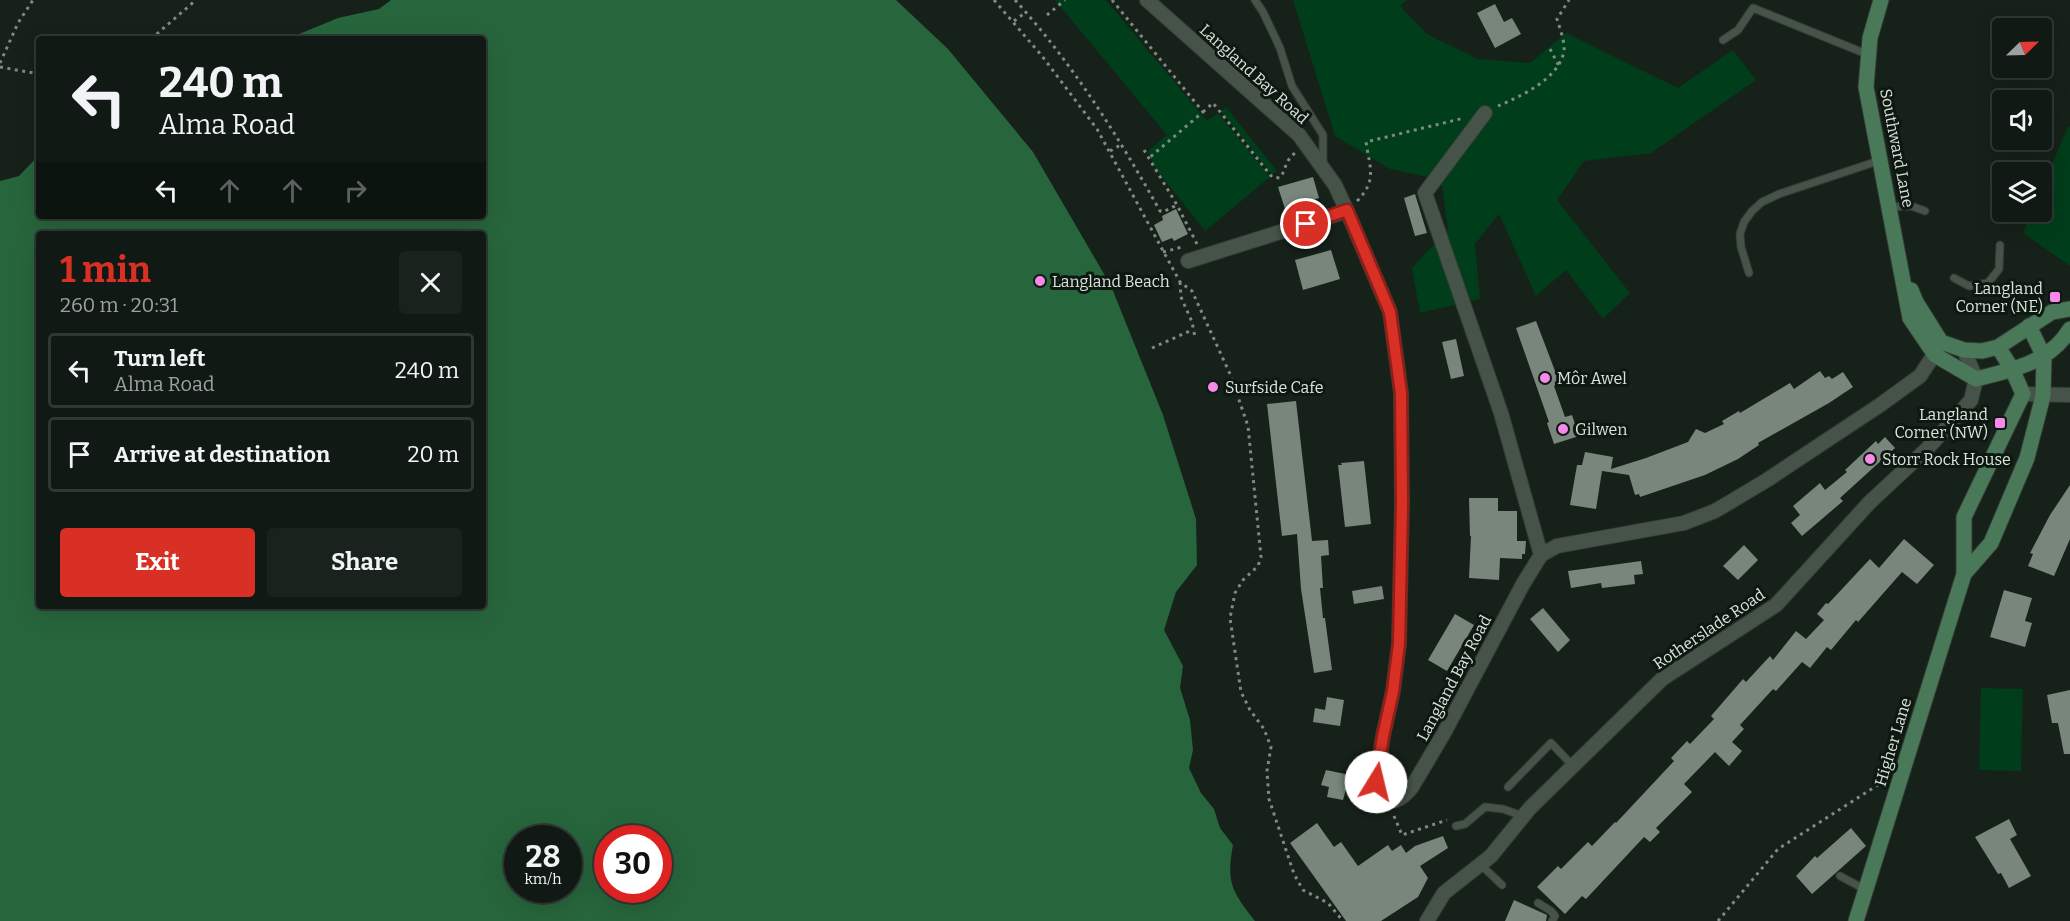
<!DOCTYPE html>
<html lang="en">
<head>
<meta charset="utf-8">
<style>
  body { margin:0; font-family:Bitter,serif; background:#19221c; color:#f1f3f6; height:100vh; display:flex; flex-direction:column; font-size:22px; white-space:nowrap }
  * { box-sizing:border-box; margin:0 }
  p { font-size:20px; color:#9ca0a0 }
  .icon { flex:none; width:33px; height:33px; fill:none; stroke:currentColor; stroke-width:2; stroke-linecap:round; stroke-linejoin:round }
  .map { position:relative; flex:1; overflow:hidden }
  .sheet { position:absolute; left:36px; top:231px; width:450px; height:378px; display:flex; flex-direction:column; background:#101913; border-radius:6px; box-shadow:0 6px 24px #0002,0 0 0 2px #303833 }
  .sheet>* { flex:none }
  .top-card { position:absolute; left:36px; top:36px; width:450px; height:183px; border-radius:6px; box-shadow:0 6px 24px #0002,0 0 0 2px #303833; background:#101913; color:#f1f3f6; overflow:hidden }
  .needle { width:39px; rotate:67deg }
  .buttons { position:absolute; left:1992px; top:18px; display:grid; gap:12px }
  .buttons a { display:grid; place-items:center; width:60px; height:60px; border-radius:6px; background:#101913; box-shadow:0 6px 24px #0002,0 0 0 2px #303833; font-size:30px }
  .speed { position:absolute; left:504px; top:825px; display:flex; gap:12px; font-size:30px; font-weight:700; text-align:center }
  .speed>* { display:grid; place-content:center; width:78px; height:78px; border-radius:50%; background:#101913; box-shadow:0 6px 24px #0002,0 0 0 2px #303833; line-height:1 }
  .speed small { font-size:15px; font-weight:400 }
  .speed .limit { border:9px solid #d22; background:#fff; color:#111 }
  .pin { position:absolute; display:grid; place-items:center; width:51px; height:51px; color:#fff; margin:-26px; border:3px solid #fff; border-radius:50%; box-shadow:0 2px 6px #0007 }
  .me { position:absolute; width:66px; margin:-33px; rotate:9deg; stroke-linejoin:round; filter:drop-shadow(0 0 4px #0008) }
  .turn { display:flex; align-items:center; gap:21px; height:126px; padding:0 24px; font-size:27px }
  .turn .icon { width:78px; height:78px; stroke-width:2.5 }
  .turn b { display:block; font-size:42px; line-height:51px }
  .lanes { display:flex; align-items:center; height:57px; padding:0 24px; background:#0003; justify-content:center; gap:30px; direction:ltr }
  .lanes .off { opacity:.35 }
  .round { display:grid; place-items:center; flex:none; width:63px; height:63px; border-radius:6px; background:#19221c }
  .head { display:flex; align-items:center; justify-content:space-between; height:102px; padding:0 24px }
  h1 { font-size:36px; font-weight:700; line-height:45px; color:#d93025 }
  .button { display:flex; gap:12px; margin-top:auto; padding:12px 24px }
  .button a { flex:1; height:69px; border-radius:6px; background:#d93025; color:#fff; font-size:24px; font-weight:700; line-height:69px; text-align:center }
  .button a+a { background:#19221c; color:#f1f3f6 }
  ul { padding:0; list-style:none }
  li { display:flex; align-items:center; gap:18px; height:75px; margin:0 12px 9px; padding:0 12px; border:3px solid #303833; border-radius:6px }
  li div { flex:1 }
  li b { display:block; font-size:22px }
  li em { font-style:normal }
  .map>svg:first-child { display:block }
  .green { fill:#003d1a }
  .water { fill:#27653c; fill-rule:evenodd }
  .building { fill:#78867b }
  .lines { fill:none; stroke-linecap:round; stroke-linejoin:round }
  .lane-casing { stroke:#333b34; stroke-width:9 }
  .street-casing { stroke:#333b34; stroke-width:16 }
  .secondary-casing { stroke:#333b34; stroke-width:17 }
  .path { stroke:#808982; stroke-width:3; stroke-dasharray:3 4.5; stroke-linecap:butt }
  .lane { stroke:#465349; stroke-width:7 }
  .street { stroke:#465349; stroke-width:14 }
  .secondary { stroke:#4a795a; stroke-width:15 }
  .route-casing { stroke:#8d1f18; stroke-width:15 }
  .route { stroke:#d93025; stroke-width:10 }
  .poi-dot { fill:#f888ea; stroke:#0d1810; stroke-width:2 }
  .labels { text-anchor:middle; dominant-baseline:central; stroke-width:6; stroke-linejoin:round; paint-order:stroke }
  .street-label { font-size:16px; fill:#dbe3dc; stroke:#0d1810 }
  .poi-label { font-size:16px; fill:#dbe3dc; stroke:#0d1810; text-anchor:start }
</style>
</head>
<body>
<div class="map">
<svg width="2070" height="921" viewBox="0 0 2070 921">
  <rect width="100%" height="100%" fill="#162119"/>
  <path class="green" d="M1055,0H1106L1207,121L1218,113L1270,177L1205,231L1156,169L1148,151L1167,135Z
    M1293,0H1407L1400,6L1427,34L1478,59L1530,63L1566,33L1678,88L1733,50L1756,80L1651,153L1584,161L1557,200L1630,293L1603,319L1566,270L1536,296L1499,214L1475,244L1480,299L1420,313L1412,268L1448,229L1441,180L1390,169L1335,136Z
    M1226,107L1277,171L1272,175L1221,111Z
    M2070,126V266L2023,233L2032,212H2042V189L2067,128Z
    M1981,688L2023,689L2021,771L1979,770Z"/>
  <path class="water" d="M391,0H896L948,49L1033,152L1111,286L1163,415L1196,519L1197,565L1176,592L1164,630L1183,666L1180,688L1190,720L1193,750L1189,768L1201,793L1214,809L1220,828L1233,845C1226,883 1232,891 1255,921H0V181L19,176L39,155V216H483V39H287L338,18L379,9ZM39,234H483V606H39ZM518,838H568V890H518ZM608,838H658V890H608Z"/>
  <path class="building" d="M1495,4L1504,22L1512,18L1521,34L1495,48L1477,13Z
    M1313,177L1319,198L1285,209L1278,187Z
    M1415,194L1427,233L1415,236L1404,198Z
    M1176,209L1188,234L1174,241L1172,238L1162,242L1154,225L1163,220L1162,216Z
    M1331,250L1340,279L1303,290L1295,260Z
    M1536,321L1560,384L1554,386L1565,417L1572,415L1579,436L1554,444L1547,423L1549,422L1516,328Z
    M1456,339L1464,376L1451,379L1442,342Z
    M1820,371L1825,378L1829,376L1832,379L1843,372L1853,387L1829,403L1758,443L1759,445L1738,459L1705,475L1640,497L1639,494L1635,495L1629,475L1602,471L1596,509L1570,505L1577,465H1582L1585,452L1613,457L1611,469L1646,458L1688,442L1696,429L1705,433L1724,424L1722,421L1739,411L1740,413L1790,383L1794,389Z
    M1296,401L1312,541L1328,540L1329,555L1321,556L1323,588H1320L1323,618H1325L1332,670L1314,673L1301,589L1297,534L1282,536L1267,404Z
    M1885,437L1895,448L1840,498L1843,501L1802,536L1791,523L1800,515L1793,506L1820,483L1825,490L1847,472L1845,470L1876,441L1878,444Z
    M1364,461L1371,524L1345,527L1338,465H1342L1341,463Z
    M2070,485V539L2054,576L2028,566L2033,554L2030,553L2050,515Z
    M1469,498H1498V511H1517V541H1526L1525,554H1522V559L1500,558L1499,580L1469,578L1471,536H1470Z
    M1904,539L1934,565L1917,584L1902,572L1858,622L1856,620L1831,650L1827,647L1810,668L1802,662L1776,691L1773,689L1740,725L1744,729L1732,742L1742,751L1729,766L1715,752L1684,784L1692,792L1656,828L1660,832L1650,842L1644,837L1586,899L1582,896L1565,914L1537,887L1558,866L1561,869L1588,842L1592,846L1615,822L1616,823L1674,761L1671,758L1687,741L1690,744L1714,719L1711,716L1743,679L1746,682L1770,656L1773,660L1796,631L1806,639L1824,620L1817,614L1826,603L1828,604L1870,559L1879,568Z
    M1744,545L1758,560L1738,580L1723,566Z
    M1641,561L1643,574L1634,575L1635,584L1602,588L1601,583L1571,588L1568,571Z
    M1382,586L1384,599L1354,604L1352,591Z
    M2004,590L2032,598L2025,621L2032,623L2025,647L1990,637Z
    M1543,608L1570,640L1558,652L1530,619Z
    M1455,614L1474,625L1447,671L1428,660Z
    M2070,690V754H2064L2058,723H2052L2047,695Z
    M1327,697L1344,700L1340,726L1313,722L1315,708L1325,710Z
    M1326,770L1350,775L1343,800L1327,797L1329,787L1321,785Z
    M2009,819L2017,835L2010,839L2031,876L2009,888L2001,873L1998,874L1975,837Z
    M1317,823L1334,847L1341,842L1358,866L1388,845L1392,851L1401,845L1406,853L1415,846L1443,836L1448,848L1420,866L1428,878L1418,897L1381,921H1346L1290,843Z
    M1851,828L1866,846L1812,894L1796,876L1815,856L1817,858Z
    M1514,900L1547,915L1546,921H1505Z"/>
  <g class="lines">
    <g class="lane-casing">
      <path id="lane" d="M1255,0L1263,12L1280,48L1292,86L1323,135V165
        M1723,40L1738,30L1753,8L1869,55
        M1890,207L1911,206L1925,211
        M1749,273L1741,247L1740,234L1744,222L1752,211L1762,202L1779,194L1881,160
        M1954,278L1969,286L1988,283L1999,269L2000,245
        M1508,787L1551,743L1573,766
        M1456,826L1465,824L1485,807L1503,809L1523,816
        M1480,864L1502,885
        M1840,876L1866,890
        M1538,903L1551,911L1555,916L1552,921"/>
    </g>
    <g class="street-casing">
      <path id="street" d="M1147,0L1299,135L1335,185L1347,211L1390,312L1401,393L1402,504L1399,644L1393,691L1383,736L1376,782L1378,792L1383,800C1396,804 1404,797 1412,787L1444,733L1523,584L1541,555L1557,546L1684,523L1715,511L1767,480L1880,405L1920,376L1939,347
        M1485,113L1425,193L1501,413L1541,555
        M1188,261L1347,211
        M2023,394L2070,395
        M1427,921L1444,893L1491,856L1530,808L1662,679L1776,605L1870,502L1927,449L1971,400L1976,379L1964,350"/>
    </g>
    <g class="secondary-casing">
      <path id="secondary" d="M1881,0L1870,38L1866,87L1910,318L1935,355L1976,379C2011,370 2050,363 2070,329
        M1911,290L1916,302L1941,342L1964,350L1982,351L1998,347L2052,312L2070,309
        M1964,574L1991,543L2027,458L2043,396L2044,357L2029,326
        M1856,921L1964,574V517L2023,394L2012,369L1998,347"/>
    </g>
    <path class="path" d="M994,0L1042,56L1097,129L1180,282L1192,291L1230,374L1248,426L1261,557L1258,566L1243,580L1235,593L1230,618L1241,692L1250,710L1264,729L1271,747L1267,771L1269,799L1294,874L1303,890L1328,903L1343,921
      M1015,0C1073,64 1118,136 1160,211L1163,212L1177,205
      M1112,0L1203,112L1149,158
      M1047,15L1065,0
      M1014,21L1026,12
      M151,39L196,0
      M1550,49L1559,66
      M0,63L18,23L33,0
      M0,67L39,74
      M1498,106C1521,96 1559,79 1564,51C1565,42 1560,29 1557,19L1569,0
      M1203,112L1213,103L1272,177L1280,178C1287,168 1284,162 1295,153
      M1144,150L1177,205L1197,244
      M1110,151L1122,144
      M1357,201C1377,181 1370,168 1366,142L1464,118
      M1163,252L1182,247
      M1180,282L1181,297L1192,322L1195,337
      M1152,348L1192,330
      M1394,816L1402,835L1447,820
      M1718,921L1778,849L1884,781"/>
    <use href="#lane" class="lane"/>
    <use href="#street" class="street"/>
    <use href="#secondary" class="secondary"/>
  </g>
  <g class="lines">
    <g class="route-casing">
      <path id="route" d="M1306,224L1347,210L1390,312L1401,393L1402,504L1399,644L1393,691L1383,736L1376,782"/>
    </g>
    <use href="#route" class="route"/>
  </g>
  <g class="poi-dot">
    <circle cx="1040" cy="281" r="6"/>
    <rect x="2049" y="291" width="12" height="12" rx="3"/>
    <circle cx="1545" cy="378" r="6"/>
    <circle cx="1213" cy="387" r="6"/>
    <rect x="1994" y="417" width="12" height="12" rx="3"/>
    <circle cx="1563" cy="429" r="6"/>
    <circle cx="1870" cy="459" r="6"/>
  </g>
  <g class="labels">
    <g class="street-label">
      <text transform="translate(1254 74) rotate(42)">Langland Bay Road</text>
      <text transform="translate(1897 148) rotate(79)">Southward Lane</text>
      <text transform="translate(1709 629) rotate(-34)">Rotherslade Road</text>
      <text transform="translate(1454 678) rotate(-62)">Langland Bay Road</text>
      <text transform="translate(1893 742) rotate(-73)">Higher Lane</text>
    </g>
    <g class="poi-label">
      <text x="1052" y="281">Langland Beach</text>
      <text x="2043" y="288" text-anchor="end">Langland<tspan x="2043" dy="18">Corner (NE)</tspan></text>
      <text x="1557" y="378">Môr Awel</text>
      <text x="1225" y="387">Surfside Cafe</text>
      <text x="1988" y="414" text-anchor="end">Langland<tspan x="1988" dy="18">Corner (NW)</tspan></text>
      <text x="1575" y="429">Gilwen</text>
      <text x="1882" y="459">Storr Rock House</text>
    </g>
  </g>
</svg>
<div class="buttons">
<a><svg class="needle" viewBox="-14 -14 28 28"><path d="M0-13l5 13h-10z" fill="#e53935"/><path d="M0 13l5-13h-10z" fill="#9ca0a0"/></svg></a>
<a><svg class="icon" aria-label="sound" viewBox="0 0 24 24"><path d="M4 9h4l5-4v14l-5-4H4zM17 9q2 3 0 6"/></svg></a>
<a><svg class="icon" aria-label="layers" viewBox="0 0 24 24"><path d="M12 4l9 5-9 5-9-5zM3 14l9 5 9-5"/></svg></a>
</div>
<div class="speed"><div>28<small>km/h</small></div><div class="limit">30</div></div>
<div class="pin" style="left:1306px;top:224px;background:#d93025"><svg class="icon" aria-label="arrive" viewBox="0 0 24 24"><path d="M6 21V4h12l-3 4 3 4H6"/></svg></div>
<svg class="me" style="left:1376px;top:782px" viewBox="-20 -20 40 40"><circle r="19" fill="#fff"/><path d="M0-13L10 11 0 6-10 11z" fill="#d93025"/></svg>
<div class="top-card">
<div class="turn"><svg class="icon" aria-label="left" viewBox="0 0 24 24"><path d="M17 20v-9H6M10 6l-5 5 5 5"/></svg><div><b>240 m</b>Alma Road</div></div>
<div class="lanes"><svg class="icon" aria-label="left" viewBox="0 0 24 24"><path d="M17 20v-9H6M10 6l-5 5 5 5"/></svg><svg class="icon off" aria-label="ahead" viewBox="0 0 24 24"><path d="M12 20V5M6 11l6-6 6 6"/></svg><svg class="icon off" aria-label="ahead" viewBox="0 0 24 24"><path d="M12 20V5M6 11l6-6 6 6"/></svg><svg class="icon off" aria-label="right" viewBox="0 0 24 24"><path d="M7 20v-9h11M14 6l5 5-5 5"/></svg></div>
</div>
<section class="sheet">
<div class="head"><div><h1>1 min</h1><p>260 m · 20:31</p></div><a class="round"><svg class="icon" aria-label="close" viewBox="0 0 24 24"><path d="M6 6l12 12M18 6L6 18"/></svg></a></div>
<ul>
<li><svg class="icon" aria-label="left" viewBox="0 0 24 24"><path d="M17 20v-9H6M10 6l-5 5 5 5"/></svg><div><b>Turn left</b><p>Alma Road</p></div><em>240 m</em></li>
<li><svg class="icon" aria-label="arrive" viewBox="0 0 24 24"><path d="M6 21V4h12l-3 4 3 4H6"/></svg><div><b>Arrive at destination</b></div><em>20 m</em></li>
</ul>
<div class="button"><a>Exit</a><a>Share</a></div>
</section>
</div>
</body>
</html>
